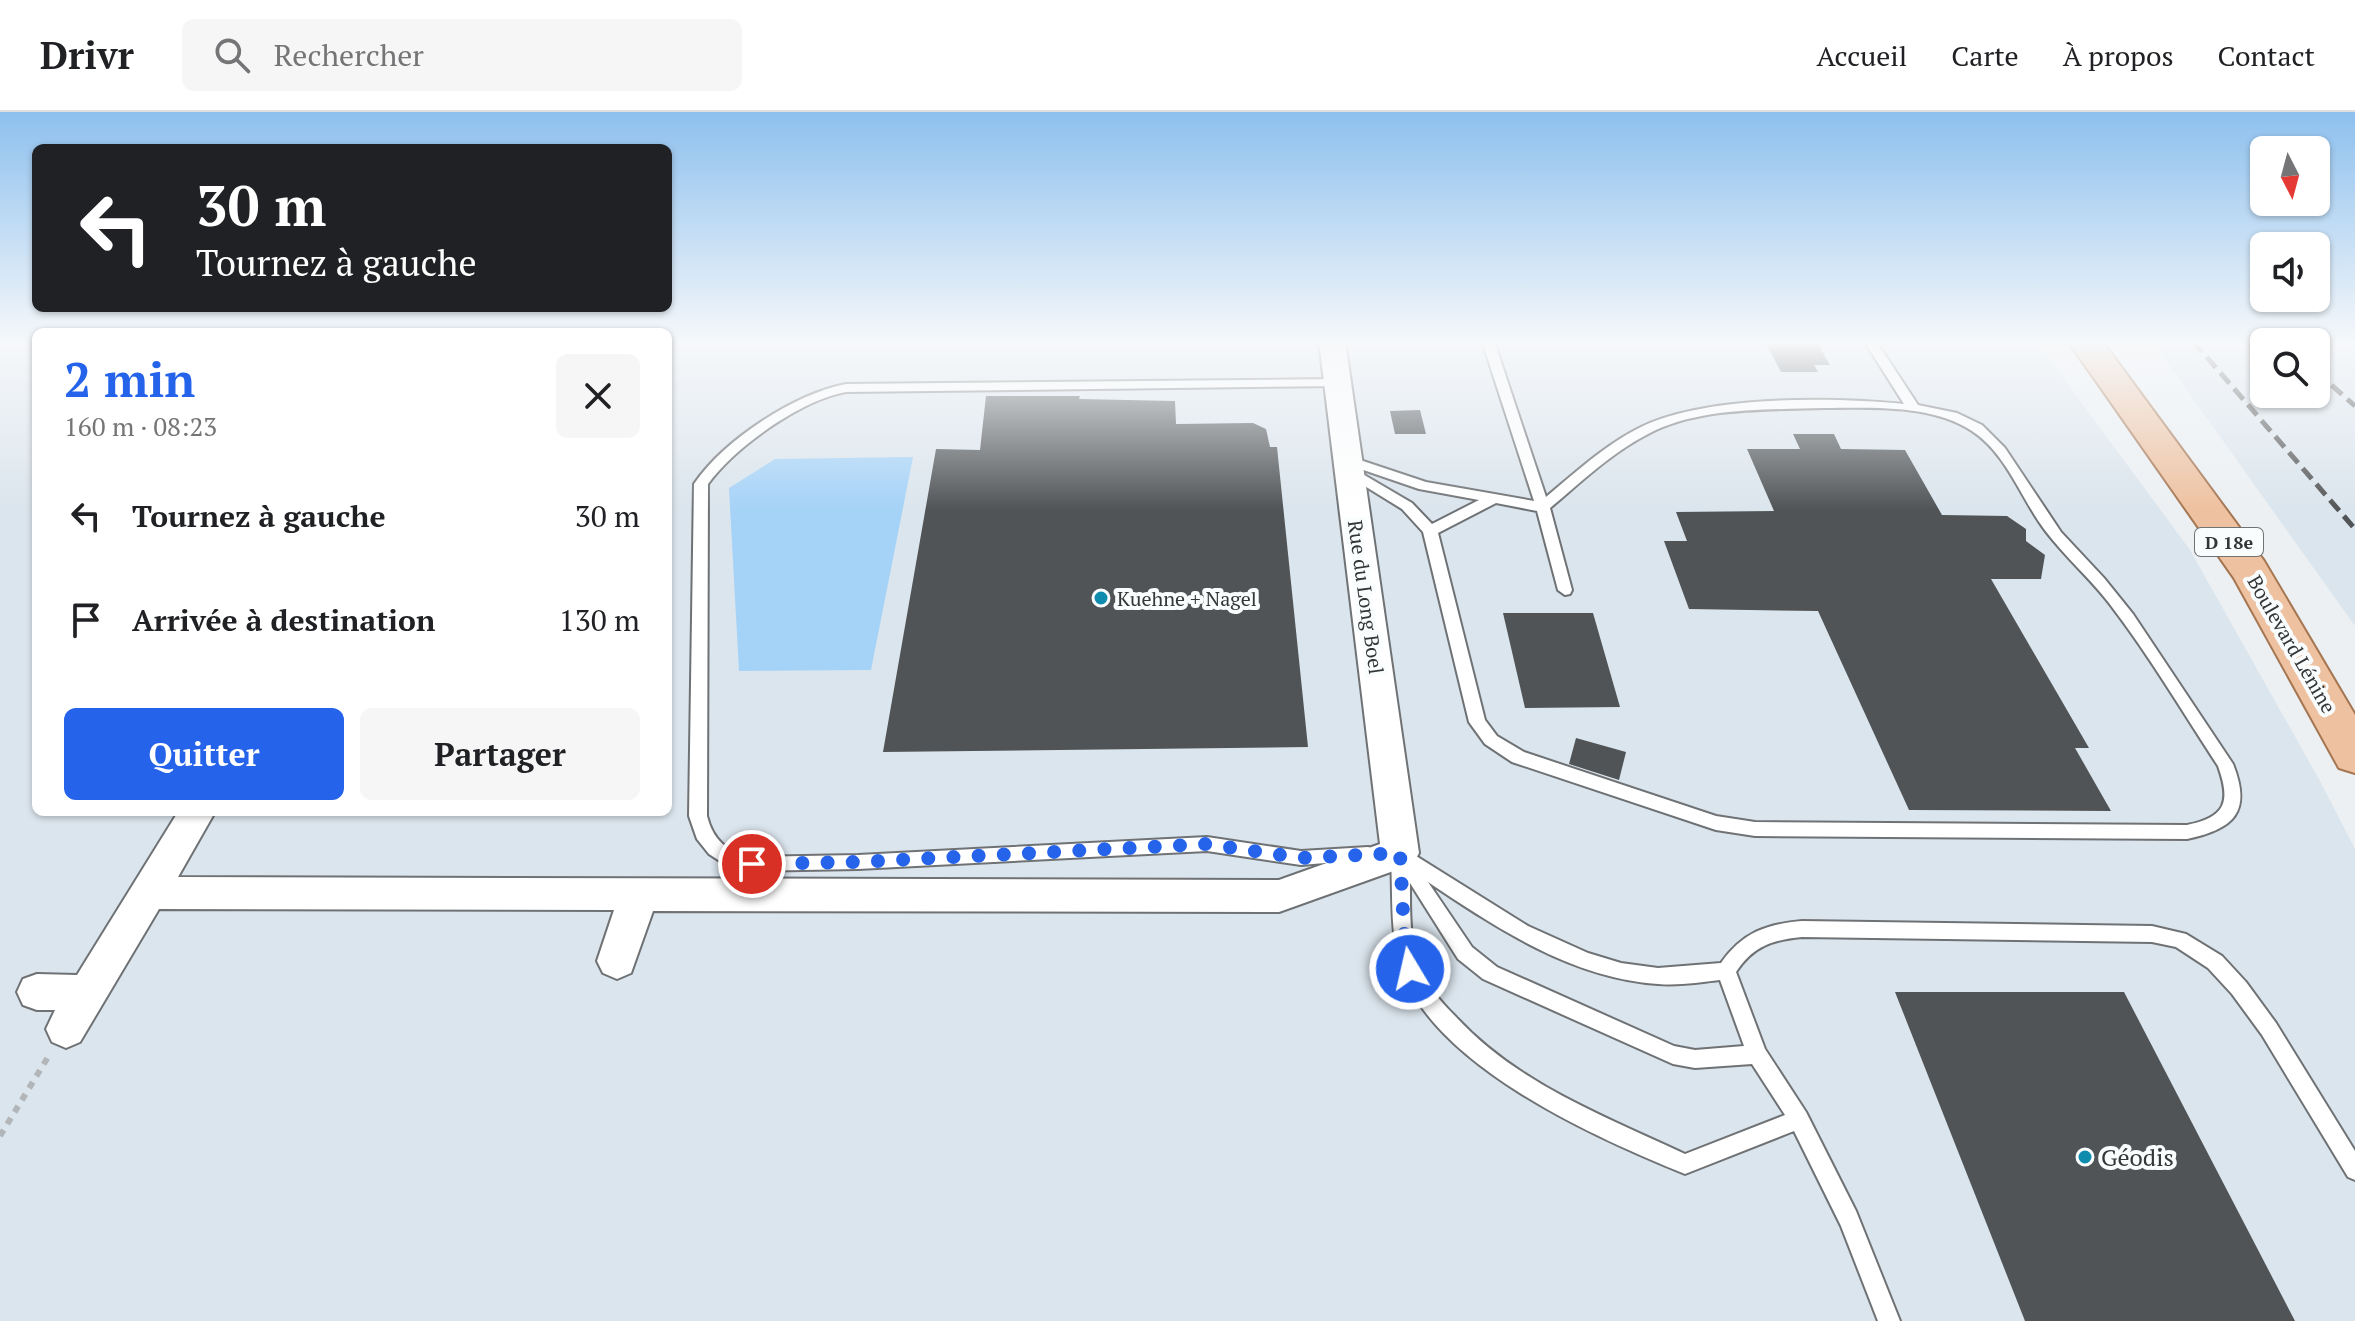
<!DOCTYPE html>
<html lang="fr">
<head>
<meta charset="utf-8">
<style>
  body { margin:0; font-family:"PT Serif",serif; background:#f6f6f6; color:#202124; height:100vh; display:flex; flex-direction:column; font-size:30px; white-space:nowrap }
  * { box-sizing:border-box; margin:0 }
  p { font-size:26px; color:#757577 }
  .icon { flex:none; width:44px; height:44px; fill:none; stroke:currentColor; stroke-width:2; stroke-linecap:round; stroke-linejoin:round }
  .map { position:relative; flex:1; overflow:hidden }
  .details { position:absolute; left:32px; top:216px; width:640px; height:488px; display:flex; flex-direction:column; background:#fff; border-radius:12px; box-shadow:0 2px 6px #0004 }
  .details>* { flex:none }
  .top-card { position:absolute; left:32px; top:32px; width:640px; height:168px; border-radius:12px; box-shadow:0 2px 6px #0004; background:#202124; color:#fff; overflow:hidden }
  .needle { width:52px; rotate:174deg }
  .controls { position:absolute; left:2250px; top:24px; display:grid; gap:16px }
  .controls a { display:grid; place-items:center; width:80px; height:80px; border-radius:12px; background:#fff; box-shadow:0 2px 6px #0004; font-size:40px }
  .pin { position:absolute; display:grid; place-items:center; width:68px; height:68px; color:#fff; margin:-34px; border:4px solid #fff; border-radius:50%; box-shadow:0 2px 8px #0007 }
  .me { position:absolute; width:88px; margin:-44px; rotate:351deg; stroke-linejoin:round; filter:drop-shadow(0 0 6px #0008) }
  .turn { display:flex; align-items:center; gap:28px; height:168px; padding:0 32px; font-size:36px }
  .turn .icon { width:104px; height:104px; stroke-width:2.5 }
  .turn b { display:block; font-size:56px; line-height:68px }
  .round { display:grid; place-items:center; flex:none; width:84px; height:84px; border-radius:12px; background:#f6f6f6 }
  .summary { display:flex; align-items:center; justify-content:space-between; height:136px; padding:0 32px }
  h1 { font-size:48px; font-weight:800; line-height:60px; color:#2563eb }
  .primary-button { display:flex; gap:16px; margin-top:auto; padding:16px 32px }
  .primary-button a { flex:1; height:92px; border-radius:12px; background:#2563eb; color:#fff; font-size:32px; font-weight:800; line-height:92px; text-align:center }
  .primary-button a+a { background:#f6f6f6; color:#202124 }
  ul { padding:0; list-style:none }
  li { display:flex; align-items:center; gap:24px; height:104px; padding:0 32px }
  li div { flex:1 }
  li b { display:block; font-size:30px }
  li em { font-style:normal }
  header { display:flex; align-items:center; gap:48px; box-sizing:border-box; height:112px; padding:0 40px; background:#fff; border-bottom:2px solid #e0e0e0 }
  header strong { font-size:38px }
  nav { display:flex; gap:44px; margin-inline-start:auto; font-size:28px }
  .search { width:560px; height:72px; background:#f6f6f6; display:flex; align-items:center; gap:20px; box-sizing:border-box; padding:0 28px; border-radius:12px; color:#757577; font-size:30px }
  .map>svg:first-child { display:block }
  .built { fill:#dbe5ed; fill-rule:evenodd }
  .water { fill:#a5d2f7 }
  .building { fill:#505456 }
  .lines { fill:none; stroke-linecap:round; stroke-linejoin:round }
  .service-casing { stroke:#6f7275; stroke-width:4 }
  .minor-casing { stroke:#6f7275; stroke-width:4 }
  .primary-casing { stroke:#a57652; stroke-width:4 }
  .path { stroke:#b3b6b9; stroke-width:6; stroke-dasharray:7 7; stroke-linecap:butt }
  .service { fill:#fff; fill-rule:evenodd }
  .minor { fill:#fff; fill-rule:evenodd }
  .primary { fill:#eec1a0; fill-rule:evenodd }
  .rail { stroke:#525455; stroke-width:5; stroke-dasharray:14 7; stroke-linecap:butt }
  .route { stroke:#2563eb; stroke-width:14; stroke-dasharray:0 25.2 }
  .poi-dot { fill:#0e8bad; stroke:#fafdfe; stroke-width:3 }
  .labels { text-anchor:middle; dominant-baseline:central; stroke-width:8; stroke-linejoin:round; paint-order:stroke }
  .shield { fill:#fafdfe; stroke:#707273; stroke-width:2 }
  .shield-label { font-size:18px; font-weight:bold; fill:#353637 }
  .street-label { font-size:20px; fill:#353637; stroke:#fafdfe }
  .poi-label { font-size:20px; fill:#353637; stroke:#fafdfe; text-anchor:start }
  .near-poi-label { font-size:24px; fill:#353637; stroke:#fafdfe; text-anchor:start }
</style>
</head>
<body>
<header>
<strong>Drivr</strong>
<div class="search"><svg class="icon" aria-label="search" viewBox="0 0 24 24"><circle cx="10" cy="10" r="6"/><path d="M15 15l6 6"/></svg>Rechercher</div>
<nav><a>Accueil</a><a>Carte</a><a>À propos</a><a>Contact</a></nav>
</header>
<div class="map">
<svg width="2355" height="1209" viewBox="0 0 2355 1209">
  <rect width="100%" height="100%" fill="#ecf0f3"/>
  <path class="built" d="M0,229H36V700H668V229H2036L2190,438L2320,669L2355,737V1209H0Z
    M2151,229H2355V514L2154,232ZM2264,230H2316V282H2264Z"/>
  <path class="water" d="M913,345L871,558L739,559L729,376L775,347Z"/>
  <path class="building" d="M1764,228H1816L1830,253H1814L1818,260H1781Z
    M986,284H1080L1079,287L1175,289L1176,312L1253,311L1266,317L1270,335H1277L1308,635L883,640L936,337L980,338Z
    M1420,298L1426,322H1395L1390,299Z
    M1793,322H1834L1841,337L1905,338L1942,403L2007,404L2026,417V429L2045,443L2041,467H1991L2089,636H2075L2111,699L1909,698L1818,499L1689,497L1664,429H1687L1676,400L1774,399L1747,337H1800Z
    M1503,501H1593L1620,595L1525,596Z
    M1576,626L1626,640L1619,668L1569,652Z
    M1895,880H2124L2295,1209H2025Z"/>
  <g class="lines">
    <g class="service-casing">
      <path id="service" d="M1482,229H1494L1546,385C1576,360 1605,333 1639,316C1704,283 1832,285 1904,292L1864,229H1876L1918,293L1957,301L1982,313L2005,336L2061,420L2104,466L2133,502L2233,652C2252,700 2234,717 2187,727L1755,724L1716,718L1512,650L1485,632L1469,610L1423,420L1402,397L1342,360L1349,356L1354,357L1412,391L1432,412L1479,388L1419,377L1343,351L1341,348L1348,344L1426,370L1534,389ZM1823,296C1870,296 1931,292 1972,319C2006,341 2021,386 2044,417C2064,444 2089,465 2109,491C2149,543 2182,599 2218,654C2231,690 2226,705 2187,713L1755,710L1716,704L1524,640L1497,624L1485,608L1438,421L1496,391L1537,399L1558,478L1565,483L1570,482L1572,478L1550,396C1581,370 1611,341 1648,322C1699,295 1767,298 1823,296Z
        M1337,267L1341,268V274L846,280C801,288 735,335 708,372L707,704C713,728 727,740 752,745L858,743L1207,725L1301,739L1368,735L1374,737L1377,742L1374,747L1301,753L1207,739L858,757L752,759L726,753L709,742L697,727L689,704L694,372C724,328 794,282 846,272Z
        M1400,734L1528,814L1588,841L1621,851L1658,856L1721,851C1742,821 1766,812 1802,809L2152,814L2186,822L2222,844L2246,870L2276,911L2355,1039V1068L2348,1065L2262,923L2232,882L2208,856L2176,835L2152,830L1802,825C1772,828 1753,834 1736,860L1765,937L1806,1000L1856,1099L1900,1209H1878L1841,1114L1794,1019L1685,1062C1596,1026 1434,954 1401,856C1390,821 1393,783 1391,747L1386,741L1389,736ZM1428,770C1498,817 1572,866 1658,872C1679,874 1700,870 1720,868L1744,934L1695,938L1674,934L1497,855L1472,835ZM1410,771L1458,847L1483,867L1673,952L1695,956L1752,952L1785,1003L1685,1042C1604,1004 1518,972 1456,905C1443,892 1430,878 1422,861C1409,834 1410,800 1410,771Z"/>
    </g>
    <g class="minor-casing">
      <path id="minor" d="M1319,229H1345L1419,741L1413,752L1279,800L653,799L631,861L617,867L603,861L597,849L614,798L159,797L80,930L66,936L52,930L46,917L55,898H37L23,893L17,880L23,867L37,862L77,863L178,700H215L178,765L1279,768L1380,732Z"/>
    </g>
    <g class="primary-casing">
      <path id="primary" d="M2068,229H2102L2264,449L2355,603V661L2339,656L2234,466Z"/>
    </g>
    <path class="path" d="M0,1024L48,945"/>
    <use href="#service" class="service"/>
    <use href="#minor" class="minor"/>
    <use href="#primary" class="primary"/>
    <path class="rail" d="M2193,229L2355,417
      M2316,259L2355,294"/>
  </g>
  <linearGradient id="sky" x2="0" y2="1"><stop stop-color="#8dc0ee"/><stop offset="0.58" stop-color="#f6f8fa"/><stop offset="1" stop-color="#f6f8fa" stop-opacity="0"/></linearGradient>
  <rect width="2355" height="398" fill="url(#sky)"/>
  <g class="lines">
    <path class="route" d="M752,752L858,750L1207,732L1301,746L1400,741L1404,820L1410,857"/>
  </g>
  <g class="poi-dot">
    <circle cx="1101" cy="486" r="8"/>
    <circle cx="2085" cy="1045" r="8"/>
  </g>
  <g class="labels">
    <rect class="shield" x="2195" y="416" width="68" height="28" rx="6"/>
    <g class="shield-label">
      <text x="2229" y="430">D 18e</text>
    </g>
    <g class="street-label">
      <text transform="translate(1366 485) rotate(82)">Rue du Long Boel</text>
      <text transform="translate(2292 532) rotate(60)">Boulevard Lénine</text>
    </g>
    <g class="poi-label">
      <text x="1117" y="486">Kuehne + Nagel</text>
    </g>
    <g class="near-poi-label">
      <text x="2101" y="1045">Géodis</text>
    </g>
  </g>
</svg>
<div class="controls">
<a><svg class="needle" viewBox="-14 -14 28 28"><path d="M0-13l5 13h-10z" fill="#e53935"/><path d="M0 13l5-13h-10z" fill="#757577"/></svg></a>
<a><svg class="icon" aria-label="sound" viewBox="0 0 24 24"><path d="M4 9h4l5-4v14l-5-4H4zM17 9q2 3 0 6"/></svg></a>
<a><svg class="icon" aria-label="search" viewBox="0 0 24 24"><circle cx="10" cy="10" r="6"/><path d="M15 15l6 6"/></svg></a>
</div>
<div class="pin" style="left:752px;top:752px;background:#d93025"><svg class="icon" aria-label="arrive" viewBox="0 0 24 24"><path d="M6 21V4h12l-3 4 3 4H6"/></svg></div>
<svg class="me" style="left:1410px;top:857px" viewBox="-20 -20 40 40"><circle r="17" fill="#2563eb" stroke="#fff" stroke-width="3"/><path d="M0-11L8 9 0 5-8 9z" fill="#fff"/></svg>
<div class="top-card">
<div class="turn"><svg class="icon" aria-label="left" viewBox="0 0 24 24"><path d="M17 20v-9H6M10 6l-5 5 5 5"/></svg><div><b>30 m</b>Tournez à gauche</div></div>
</div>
<section class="details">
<div class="summary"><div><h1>2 min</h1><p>160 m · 08:23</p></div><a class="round"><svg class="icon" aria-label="close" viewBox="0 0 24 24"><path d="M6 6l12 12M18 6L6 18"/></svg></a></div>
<ul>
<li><svg class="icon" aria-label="left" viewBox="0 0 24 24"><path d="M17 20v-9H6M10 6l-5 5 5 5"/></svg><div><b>Tournez à gauche</b></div><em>30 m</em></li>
<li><svg class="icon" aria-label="arrive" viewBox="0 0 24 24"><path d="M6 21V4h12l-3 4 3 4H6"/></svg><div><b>Arrivée à destination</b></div><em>130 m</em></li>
</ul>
<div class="primary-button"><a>Quitter</a><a>Partager</a></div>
</section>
</div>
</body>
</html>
